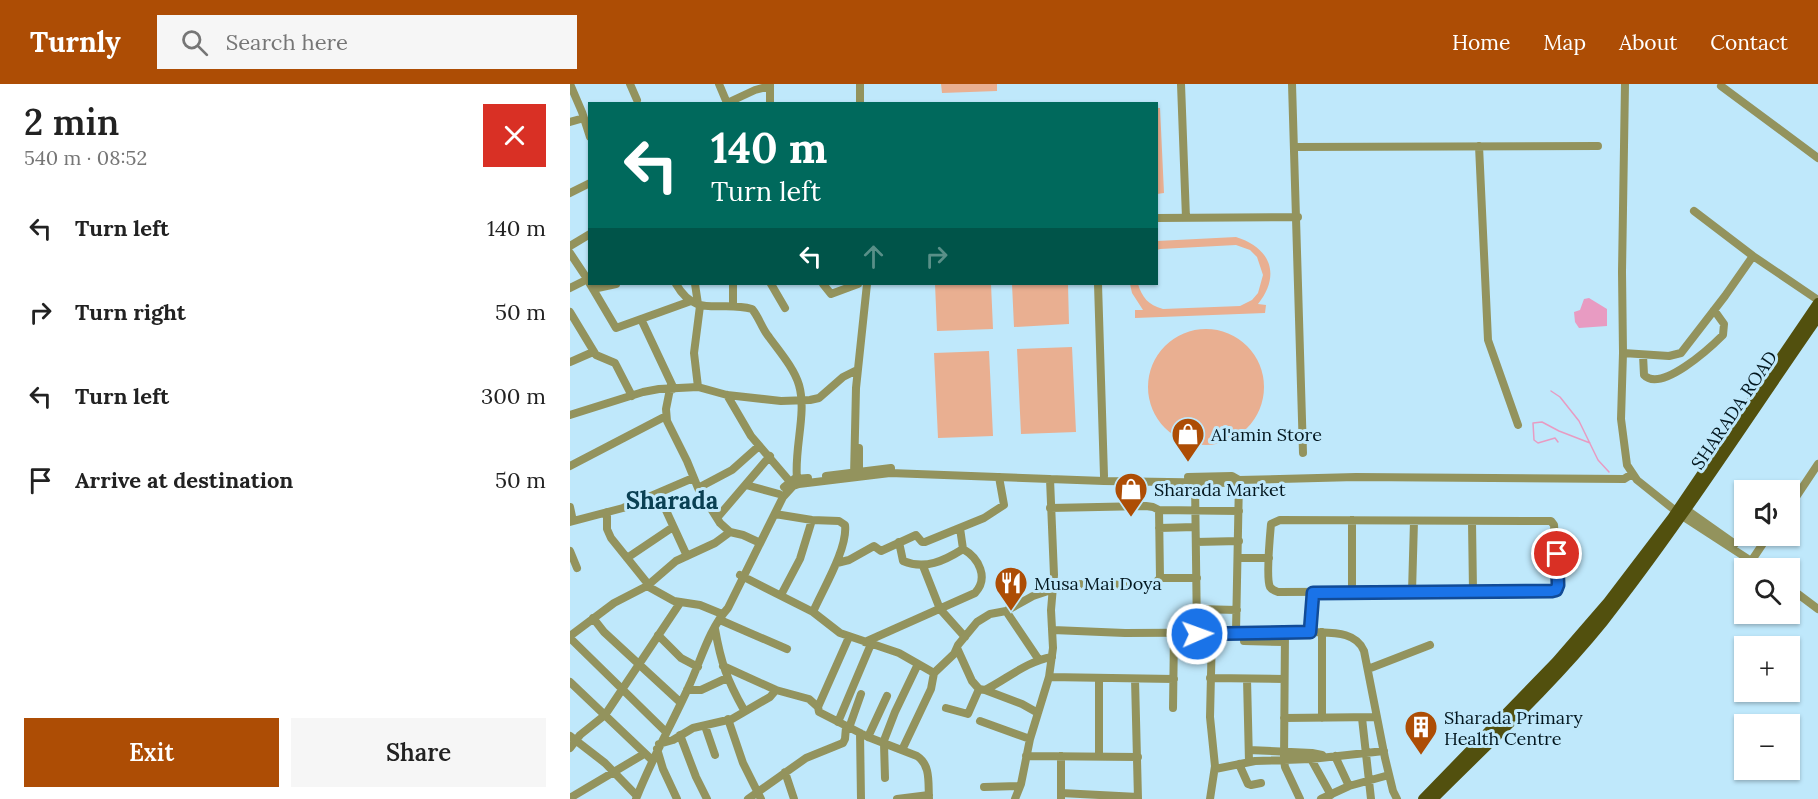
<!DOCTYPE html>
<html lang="en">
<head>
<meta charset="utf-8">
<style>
  body { margin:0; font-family:Lora,serif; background:#f6f6f6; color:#222; height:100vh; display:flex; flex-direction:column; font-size:22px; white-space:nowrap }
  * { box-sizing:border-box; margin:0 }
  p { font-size:20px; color:#767676 }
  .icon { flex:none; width:33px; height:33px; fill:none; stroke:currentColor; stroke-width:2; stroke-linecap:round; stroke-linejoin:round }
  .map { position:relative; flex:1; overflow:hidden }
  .sheet { display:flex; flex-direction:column; background:#fff; width:570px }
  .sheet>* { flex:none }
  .guide { position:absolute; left:18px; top:18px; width:570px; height:183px; border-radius:0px; box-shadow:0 2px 4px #0004; background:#00695c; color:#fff; overflow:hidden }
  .fabs { position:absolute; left:1164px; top:396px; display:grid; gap:12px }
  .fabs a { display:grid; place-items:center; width:66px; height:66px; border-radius:0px; background:#fff; box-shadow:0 2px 4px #0004; font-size:30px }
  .pin { position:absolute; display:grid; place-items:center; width:51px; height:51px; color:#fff; margin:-26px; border:3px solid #fff; border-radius:50%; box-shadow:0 2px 6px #0007 }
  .me { position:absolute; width:66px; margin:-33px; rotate:88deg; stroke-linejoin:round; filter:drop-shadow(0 0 4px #0008) }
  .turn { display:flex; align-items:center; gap:21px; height:126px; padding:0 24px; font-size:27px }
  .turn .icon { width:78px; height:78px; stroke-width:2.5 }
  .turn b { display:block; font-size:42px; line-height:51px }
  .lanes { display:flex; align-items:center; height:57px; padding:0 24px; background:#0003; justify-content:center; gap:30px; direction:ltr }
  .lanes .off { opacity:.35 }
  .round { display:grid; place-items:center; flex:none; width:63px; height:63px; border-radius:0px; background:#f6f6f6 }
  .headline { display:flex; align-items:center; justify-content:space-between; height:102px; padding:0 24px }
  h1 { font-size:36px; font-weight:600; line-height:45px }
  .cta { display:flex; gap:12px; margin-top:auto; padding:12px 24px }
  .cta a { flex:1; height:69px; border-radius:0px; background:#ad4d05; color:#fff; font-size:24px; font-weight:600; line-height:69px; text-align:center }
  .cta a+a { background:#f6f6f6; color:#222 }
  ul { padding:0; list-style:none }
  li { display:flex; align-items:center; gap:18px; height:84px; padding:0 24px }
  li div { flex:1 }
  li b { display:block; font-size:22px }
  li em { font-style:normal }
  header { display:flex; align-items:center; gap:36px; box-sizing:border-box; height:84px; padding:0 30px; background:#ad4d05; color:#fff }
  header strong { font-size:28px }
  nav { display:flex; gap:33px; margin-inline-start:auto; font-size:21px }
  .search { width:420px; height:54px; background:#f6f6f6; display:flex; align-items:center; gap:15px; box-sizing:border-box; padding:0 21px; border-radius:0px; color:#767676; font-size:22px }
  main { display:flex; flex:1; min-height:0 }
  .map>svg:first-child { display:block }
  .green { fill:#e9af91 }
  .water { fill:#e89bc2 }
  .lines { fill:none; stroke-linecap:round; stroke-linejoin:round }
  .stream { stroke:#e89bc2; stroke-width:1.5 }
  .minor { stroke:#93935d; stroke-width:8 }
  .major { stroke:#52500e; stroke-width:10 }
  .route-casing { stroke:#114b97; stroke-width:15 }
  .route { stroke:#1a73e8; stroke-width:10 }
  .labels { text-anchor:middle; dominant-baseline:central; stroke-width:6; stroke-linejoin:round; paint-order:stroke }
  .street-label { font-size:18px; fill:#03171f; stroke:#bfe8fb }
  .poi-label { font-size:18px; fill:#03171f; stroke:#bfe8fb; text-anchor:start }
  .district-label { font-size:24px; font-weight:bold; fill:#0a4053; stroke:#bfe8fb }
</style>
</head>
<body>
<header>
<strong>Turnly</strong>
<div class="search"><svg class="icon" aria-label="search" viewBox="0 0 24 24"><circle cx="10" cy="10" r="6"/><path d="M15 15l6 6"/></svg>Search here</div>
<nav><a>Home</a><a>Map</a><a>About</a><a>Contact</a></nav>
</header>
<main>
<section class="sheet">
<div class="headline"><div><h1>2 min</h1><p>540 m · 08:52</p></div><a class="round" style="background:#d93025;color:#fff"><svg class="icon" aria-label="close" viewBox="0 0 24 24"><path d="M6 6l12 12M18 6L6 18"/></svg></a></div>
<ul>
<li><svg class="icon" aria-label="left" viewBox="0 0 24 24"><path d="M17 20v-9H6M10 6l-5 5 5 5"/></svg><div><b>Turn left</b></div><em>140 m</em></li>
<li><svg class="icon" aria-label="right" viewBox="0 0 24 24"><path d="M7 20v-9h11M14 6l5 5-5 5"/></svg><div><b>Turn right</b></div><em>50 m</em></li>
<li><svg class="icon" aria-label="left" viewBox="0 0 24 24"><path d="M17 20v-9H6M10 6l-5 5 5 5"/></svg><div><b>Turn left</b></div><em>300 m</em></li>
<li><svg class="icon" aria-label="arrive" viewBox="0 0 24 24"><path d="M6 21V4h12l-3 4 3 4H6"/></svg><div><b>Arrive at destination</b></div><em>50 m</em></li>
</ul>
<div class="cta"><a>Exit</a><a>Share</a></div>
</section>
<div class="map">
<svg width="1248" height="715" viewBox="0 0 1248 715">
  <rect width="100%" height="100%" fill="#bfe8fb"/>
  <path class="green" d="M371,0H427V7L372,9Z
    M587,24H590L594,109L587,110Z
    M666,153C701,164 711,191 688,220L696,221L695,229L565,234V226H573L562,209L560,200H568C572,213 578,221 593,225L670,222L682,216L688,209L693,191L687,173L680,166L666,161L590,165L587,166V157Z
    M365,200H421L423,245L367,247Z
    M442,200H498L499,240L444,243Z
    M578 303a58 58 0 1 1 116 0a58 58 0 1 1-116 0Z
    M502,263L506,348L451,350L447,265Z
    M419,267L423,352L368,354L364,269Z"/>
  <path class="water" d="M1019,214L1037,225V242L1009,244L1005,238L1004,228L1010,226L1014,215Z"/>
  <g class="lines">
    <path class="stream" d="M981,307L990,313L1009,337L1028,376L1039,388
      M988,358L985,354L968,359L964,356L963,339L972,338L989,347L1020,359"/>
    <path class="minor" d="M0,0L12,28L20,53
      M60,0L67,16
      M149,0L157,19
      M290,0V20
      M611,0L616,134
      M722,0L733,369
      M1055,0L1052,188L1053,269L1051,335L1057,381L1067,396L1112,432L1192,484
      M1151,2L1248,74
      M155,20L185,6L200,2
      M200,20V0
      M0,38L14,34
      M909,62L918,256L948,341
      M725,63L1028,62
      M0,109L20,99
      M1124,127L1183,172L1248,216
      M586,134L728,133
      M0,162L20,150
      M0,169L20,199
      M20,200L46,244L121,217
      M106,200C126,235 150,216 182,225C189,233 192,245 199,253C209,267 224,284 229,301C237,329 224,364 227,395
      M125,200L128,220
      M163,200V222
      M201,200L215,224
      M253,200L261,210L288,200
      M528,200L534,392
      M0,204L20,194
      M23,205L46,200
      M0,228L26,271L45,279L62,312
      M71,235L104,305
      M1053,269L1099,272L1111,269L1155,212L1183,172
      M1073,271L1074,291C1091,309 1140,264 1153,251L1154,240L1144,226
      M0,278L23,268
      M128,303L124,269L130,222
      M100,305L96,325L97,337L117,377L128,404L150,439L160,448L173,451L186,457
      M157,311L181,352L222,400
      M0,331L73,308L89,305L128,303L157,311L211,317L240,316L249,314L273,293L287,286
      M289,364V391
      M0,382L96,332
      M256,392L321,384
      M284,392L286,304L297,200
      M618,393L662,392L669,396
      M625,398L627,550
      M176,401L209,410
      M214,403L224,395L238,394
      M128,404L162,386L189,362
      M88,409L117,472
      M1220,422L1248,380
      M0,423L3,437
      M480,424L576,422L583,423L589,426L669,427
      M1114,424L1165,460
      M589,426L590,494
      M37,428V445L41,454L78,500
      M205,430L242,436L269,437L275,441C278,464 253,505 243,528
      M147,434L200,372
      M710,436L981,437L984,441L988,501L986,506L979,507L708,508C705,507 702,506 700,503C696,495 700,451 701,440Z
      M782,436V508
      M0,438L53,424L123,394
      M902,438L903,507
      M589,444L625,443
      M329,458L333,477C355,486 374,477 393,465L390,444
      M626,458L669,457
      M0,467L7,484
      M1184,473L1198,452
      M57,474L103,443
      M668,474H699
      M267,479L279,476L304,462L311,467L346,451L352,458H355L414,434L434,421L429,393
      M353,482L370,525L395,553
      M170,491L243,528L270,549L329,569L364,589
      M77,502L104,517L130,521L152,530
      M484,503L502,500L573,501L585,499L590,494H627
      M1220,504L1248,525
      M842,508L844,437
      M211,511L230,475L242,436
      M627,525L667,526
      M436,527L469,576
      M23,534L34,548L111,619
      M150,536L217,565
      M145,545C151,579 157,596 174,626
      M483,546L555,549L743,548C761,549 786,547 794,567L815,674L823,707L827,715
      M666,548L669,396
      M715,548L714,676L715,683L730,715
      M740,548L743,509
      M752,548V634
      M88,551L111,574L128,583
      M0,552L44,519L77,502L106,477L145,459L160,448
      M0,554L96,648
      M674,557L714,558
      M295,558L405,509C419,494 409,474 393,465
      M387,564L402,597L409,605
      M153,582L206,606L239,615L248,623L249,628L298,653L347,672C361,681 358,699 359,715
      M798,585L860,561
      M479,593L604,595
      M640,594L714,595
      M565,595L568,715
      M677,595L679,678
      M0,598L82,676
      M117,606H131L157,594
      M415,606L452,620L468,629
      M248,623L279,553
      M376,624L398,630L409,605L415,606C437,595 457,577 482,573
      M603,624L604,549
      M714,634L807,633
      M792,634L801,715
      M158,635L173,679L191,715
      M410,637L460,655
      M268,638L301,560
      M135,642L145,671
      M279,644L291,610
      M290,649L291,715
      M110,651L126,693L137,715
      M0,652L35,679L67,712
      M298,653L317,612
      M313,659L325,628L348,580
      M89,660L103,656L123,644L162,635L200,613L206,606
      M314,660L315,694
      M0,664L10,651L35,631L110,519
      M87,665L93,685L107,715
      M332,666L361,605L364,589L384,570L388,561L407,538L420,530L436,527L463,512L484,505
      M679,666L742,669L752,671
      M529,671V595
      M456,672L568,673
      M491,672V715
      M765,672L779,702
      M741,675L761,711
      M669,680L678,700L681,701L691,699
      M645,685L685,677L741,675L814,667
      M215,688L224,715
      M414,703L450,702
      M491,709L568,713
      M0,714L74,670
      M66,715C81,676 102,640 119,602C131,576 139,545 158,524L213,413L223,402L229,400L320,389L534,397L662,399L669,396L786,393L1054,395L1062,390
      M178,715L236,674L273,659L275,655L276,643
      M327,715L359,711
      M445,715L451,700L460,655L479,593L483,564L481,526L484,491L480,395
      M640,715L645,682L640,633L642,549
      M751,715L779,702L819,691"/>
    <path class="major" d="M853,715L986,578L1038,518L1102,434L1248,219
      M863,715C921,657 982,601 1033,538C1110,440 1177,335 1248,233"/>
  </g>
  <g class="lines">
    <g class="route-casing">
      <path id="route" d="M627,550L740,548L743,509L982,507L986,506L988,501L987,470"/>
    </g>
    <use href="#route" class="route"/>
  </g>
  <defs>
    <g id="shop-pin" transform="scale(1.725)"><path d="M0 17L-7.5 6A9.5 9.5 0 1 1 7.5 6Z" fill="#ad4d05" stroke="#bfe8fb"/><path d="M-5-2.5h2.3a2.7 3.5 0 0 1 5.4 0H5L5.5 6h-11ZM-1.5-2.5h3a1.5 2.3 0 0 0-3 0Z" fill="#fff"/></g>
    <g id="restaurant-pin" transform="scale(1.725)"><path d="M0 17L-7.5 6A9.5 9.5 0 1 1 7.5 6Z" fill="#ad4d05" stroke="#bfe8fb"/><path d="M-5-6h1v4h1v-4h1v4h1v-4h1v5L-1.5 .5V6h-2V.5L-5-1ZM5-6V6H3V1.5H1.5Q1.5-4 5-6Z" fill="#fff"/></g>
    <g id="building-pin" transform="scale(1.725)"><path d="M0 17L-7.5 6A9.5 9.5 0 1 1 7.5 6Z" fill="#ad4d05" stroke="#bfe8fb"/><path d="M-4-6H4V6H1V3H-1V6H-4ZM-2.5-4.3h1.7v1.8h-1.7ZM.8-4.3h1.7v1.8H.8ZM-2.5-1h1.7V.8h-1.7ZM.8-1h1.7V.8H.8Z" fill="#fff"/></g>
  </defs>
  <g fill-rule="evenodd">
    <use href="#shop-pin" x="618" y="350"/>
    <use href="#shop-pin" x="561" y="405"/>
    <use href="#restaurant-pin" x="441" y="499"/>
    <use href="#building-pin" x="851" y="643"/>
  </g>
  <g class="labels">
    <g class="street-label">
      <text transform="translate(1164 326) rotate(-56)">SHARADA ROAD</text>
    </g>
    <g class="poi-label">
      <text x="641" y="350">Al'amin Store</text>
      <text x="584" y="405">Sharada Market</text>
      <text x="464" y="499">Musa Mai Doya</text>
      <text x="874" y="633">Sharada Primary<tspan x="874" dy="21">Health Centre</tspan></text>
    </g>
    <g class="district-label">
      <text x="102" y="416">Sharada</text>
    </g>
  </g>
</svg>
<div class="fabs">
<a><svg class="icon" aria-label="sound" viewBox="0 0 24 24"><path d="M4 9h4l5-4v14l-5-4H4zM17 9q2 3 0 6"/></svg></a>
<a><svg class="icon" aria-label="search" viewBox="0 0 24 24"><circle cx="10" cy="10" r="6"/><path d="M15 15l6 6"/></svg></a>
<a>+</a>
<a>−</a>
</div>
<div class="pin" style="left:987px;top:470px;background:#d93025"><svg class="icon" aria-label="arrive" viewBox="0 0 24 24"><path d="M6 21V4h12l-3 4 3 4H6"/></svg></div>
<svg class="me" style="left:627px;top:550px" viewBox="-20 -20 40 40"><circle r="17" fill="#1a73e8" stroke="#fff" stroke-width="3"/><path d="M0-11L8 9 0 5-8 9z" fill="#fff"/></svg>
<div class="guide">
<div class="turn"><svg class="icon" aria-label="left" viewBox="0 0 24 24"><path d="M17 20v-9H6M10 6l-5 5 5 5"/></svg><div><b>140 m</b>Turn left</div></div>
<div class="lanes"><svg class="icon" aria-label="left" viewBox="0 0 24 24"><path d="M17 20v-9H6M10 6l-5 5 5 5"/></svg><svg class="icon off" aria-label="ahead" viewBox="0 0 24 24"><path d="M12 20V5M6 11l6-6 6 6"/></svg><svg class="icon off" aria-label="right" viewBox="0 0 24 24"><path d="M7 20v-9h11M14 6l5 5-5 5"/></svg></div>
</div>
</div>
</main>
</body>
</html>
